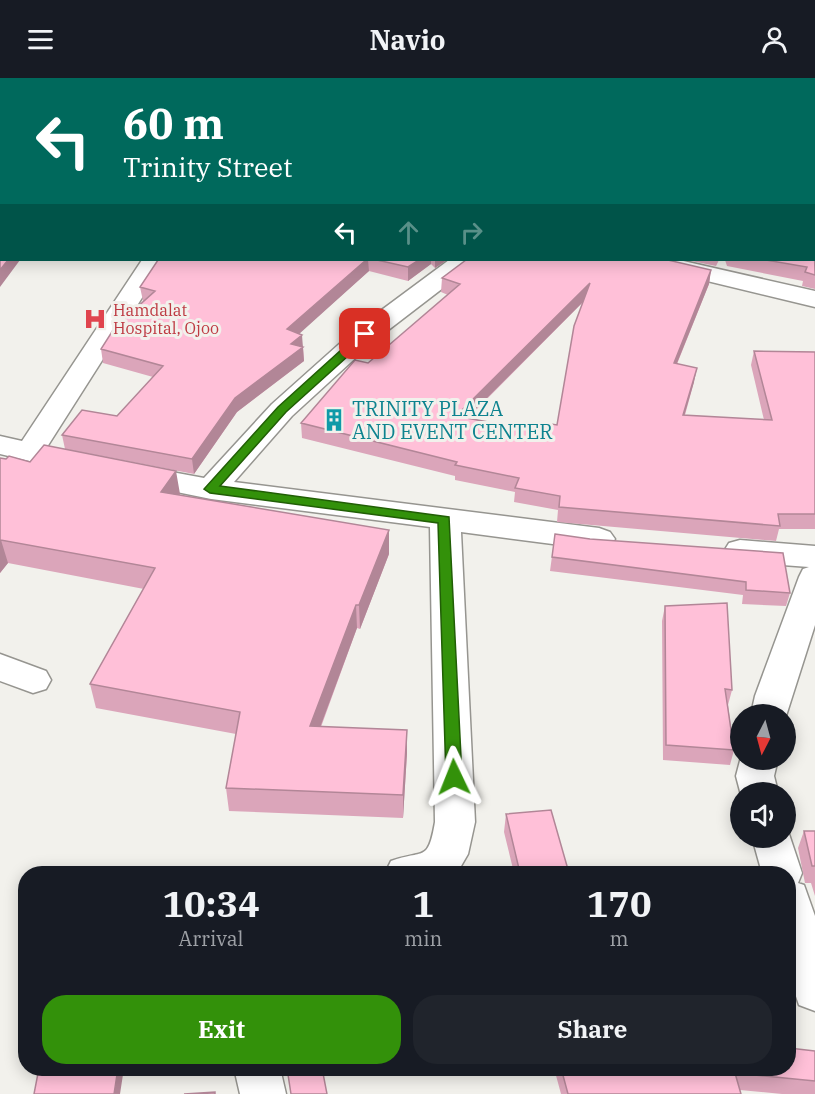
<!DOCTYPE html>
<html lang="en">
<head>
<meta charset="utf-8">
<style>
  body { margin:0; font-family:"IBM Plex Serif",serif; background:#20242c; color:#f1f3f6; height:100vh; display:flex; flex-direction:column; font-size:22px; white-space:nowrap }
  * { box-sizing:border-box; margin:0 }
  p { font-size:20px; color:#9ea1a6 }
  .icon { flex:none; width:33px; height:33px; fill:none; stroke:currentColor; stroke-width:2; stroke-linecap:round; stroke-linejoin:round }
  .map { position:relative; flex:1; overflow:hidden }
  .drawer { position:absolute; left:18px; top:788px; width:778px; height:210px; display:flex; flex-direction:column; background:#171b24; border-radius:24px; box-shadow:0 3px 15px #0003 }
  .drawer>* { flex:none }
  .hud { position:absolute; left:0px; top:0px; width:816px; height:183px; box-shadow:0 3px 15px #0003; background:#00695c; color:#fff; overflow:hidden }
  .needle { width:39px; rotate:186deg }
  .buttons { position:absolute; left:730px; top:626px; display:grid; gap:12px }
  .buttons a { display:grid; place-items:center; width:66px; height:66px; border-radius:50%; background:#171b24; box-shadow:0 3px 15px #0003; font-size:30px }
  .pin { position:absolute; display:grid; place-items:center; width:51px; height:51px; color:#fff; margin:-26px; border-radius:12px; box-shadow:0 3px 9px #0006 }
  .me { position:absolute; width:66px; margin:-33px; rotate:358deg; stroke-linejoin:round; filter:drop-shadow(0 0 4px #0008) }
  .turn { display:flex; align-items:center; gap:21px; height:126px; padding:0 24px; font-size:27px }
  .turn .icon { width:78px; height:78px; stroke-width:2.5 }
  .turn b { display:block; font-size:42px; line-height:51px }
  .lanes { display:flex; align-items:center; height:57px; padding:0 24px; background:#0003; justify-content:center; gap:30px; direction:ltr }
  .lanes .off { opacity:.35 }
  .eta { display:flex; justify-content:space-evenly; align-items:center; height:102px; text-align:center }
  .eta b { font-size:36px; font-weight:800; line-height:42px }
  .cta { display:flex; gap:12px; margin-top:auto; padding:12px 24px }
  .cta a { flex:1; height:69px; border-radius:24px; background:#33910a; color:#fff; font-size:24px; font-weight:800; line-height:69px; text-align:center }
  .cta a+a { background:#20242c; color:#f1f3f6 }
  header { display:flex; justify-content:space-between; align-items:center; height:78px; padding:0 24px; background:#171b24; font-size:27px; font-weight:800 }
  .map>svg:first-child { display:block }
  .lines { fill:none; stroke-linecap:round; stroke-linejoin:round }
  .minor-casing { stroke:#969590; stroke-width:3 }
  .minor { fill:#fff; fill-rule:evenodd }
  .wall { fill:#dba5ba; fill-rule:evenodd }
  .shaded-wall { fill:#b28697 }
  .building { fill:#ffc0d8; stroke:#b28697; stroke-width:1.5; fill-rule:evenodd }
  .route { fill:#33910a; stroke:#215e06; stroke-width:1.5 }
  .labels { text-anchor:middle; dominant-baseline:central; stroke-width:6; stroke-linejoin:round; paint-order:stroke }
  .far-health-label { font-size:16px; fill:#be3a42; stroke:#f2f1ec; text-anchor:start }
  .culture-label { font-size:20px; fill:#0d838f; stroke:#f2f1ec; text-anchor:start }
</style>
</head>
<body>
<header><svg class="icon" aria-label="menu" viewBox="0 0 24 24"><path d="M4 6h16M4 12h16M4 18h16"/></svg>Navio<svg class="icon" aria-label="person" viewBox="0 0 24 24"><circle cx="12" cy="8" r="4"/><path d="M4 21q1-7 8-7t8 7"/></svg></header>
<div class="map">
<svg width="815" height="1016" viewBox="0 0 815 1016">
  <rect width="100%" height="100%" fill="#f2f1ec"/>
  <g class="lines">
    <g class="minor-casing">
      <path id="minor" d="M0,13H2V26L0,25Z
        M142,182H166L47,369L91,379L95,386L91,393L80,395L0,376V358L22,363Z
        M449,182H476L473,187L374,263L292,338L234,404L599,450L610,454L615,461L610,468L599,472L461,454L475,744L468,776L457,795H385L391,783C424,771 428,785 435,744L430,449L211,421L123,403L119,396L123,389L134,387L204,400L272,326L356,251Z
        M638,182H679L815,213V229L641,187Z
        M740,462L815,468V547L786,638V636H751L755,618L799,499L803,491L809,489L740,484L729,481L724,473L729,465Z
        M0,576L46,593L51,602L46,611L33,615L0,603Z
        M741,679L778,681L774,698L778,714H741V717L736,698Z
        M786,747L802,795L798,805L804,807L815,838V933L799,927L789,898V795H762L752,759H786Z
        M234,990H280L286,1016H240Z"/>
    </g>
    <use href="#minor" class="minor"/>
  </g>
  <path class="wall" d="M815,156V211L802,208L803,203L727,188L725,182H814Z
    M158,182H447L435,190L431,186L408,203L369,193L298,256L303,269L304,283L237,334L194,396L65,371L62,357L117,338L153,299L103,285L101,271L144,223H143L140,209Z
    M687,182H719L716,188Z
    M711,192L709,206L677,286L694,304L685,337L764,342L751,287L754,273L815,274V451H779L776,463L557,444L558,432L514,424L515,414L455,402V398L302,360L301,345L448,217L441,214L442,200ZM583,224L557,347L536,353L468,340Z
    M0,380L6,381L30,384L180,416L179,417L389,476L360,551L357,550L321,649L407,652V675L403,740L229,733L226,710L236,656L96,630L90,606L144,511L8,485L0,495Z
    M555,456L790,515L786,528L742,526L743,517L550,493Z
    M665,528L732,612L728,627L734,672L730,687L663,682L662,543Z
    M506,736L569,795H514L504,754Z
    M804,753H815V818L811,805H805L798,770Z
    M815,973V1016H782L740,1012L741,1016H561L554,990H789Z"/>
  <path class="shaded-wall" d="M8,182H20L0,209V192Z
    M366,182H368L369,193L288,266L287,251Z
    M419,182H431V186L408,203V189Z
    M435,182H447L435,190Z
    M711,192L709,206L671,300L674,285Z
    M590,205L588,219L455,352L456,338Z
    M302,257L304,283L237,334L194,396L192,381L235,320L291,266Z
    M697,290L694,304L680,352L683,337Z
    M176,393L180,416L165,437L161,414Z
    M389,452V476L360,551L359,527Z
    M1,462L8,485L0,495V464Z
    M356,527L357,550L312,671L310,648Z
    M407,652V675L403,740V717Z
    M118,990H124L120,1016H114Z"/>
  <path class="building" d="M0,0H403L409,2H2L1,8Z
    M461,0H815V9L814,2H459Z
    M0,147H2V182H8L0,192Z
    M814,156L815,197L805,194L807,189L766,182H814Z
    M158,182H366L287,251L302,257L291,266L303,269L235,320L192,381L62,357L82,332L117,338L163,288L101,271L115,249L155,213L140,209Z
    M377,182H419L408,189Z
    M466,182H668L711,192L674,285L697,290L683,337L772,342L754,273L815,274V436H778L780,448L559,429L560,418L515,410L519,400L455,387L457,384L301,345L355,282L368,285L460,206L442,200ZM590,205L574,248L557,347L539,344L536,353L456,338Z
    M44,367L176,393L161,414L389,452L359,527H356L310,648L407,652L403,717L226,710L240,634L90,606L155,490L1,462L0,464V380L6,381L9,378L30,384Z
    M555,456L590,461L783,475L790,515L746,512V504L552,479Z
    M727,525L732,612L725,611L734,672L666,667L665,528Z
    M551,732L569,795H520L506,736Z
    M804,753H815V788H812Z
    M789,970L815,973V1003L735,995L741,1016H568L561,990H789Z
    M39,990H118L114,1016H34Z
    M287,990H322L327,1016H291Z
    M215,1014V1016H184Z"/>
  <path class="route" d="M365,253L370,256L369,259L286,334L220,408L449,439L462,699L459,703L454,705L448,703L446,699L438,445L210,415L204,411L278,329L361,254Z"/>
  <defs>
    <g id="hospital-bare" transform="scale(1.8)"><path d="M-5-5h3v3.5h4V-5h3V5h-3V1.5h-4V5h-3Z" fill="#e0444e" stroke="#f2f1ec" stroke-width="2.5" paint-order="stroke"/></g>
    <g id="building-bare" transform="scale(1.8)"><path d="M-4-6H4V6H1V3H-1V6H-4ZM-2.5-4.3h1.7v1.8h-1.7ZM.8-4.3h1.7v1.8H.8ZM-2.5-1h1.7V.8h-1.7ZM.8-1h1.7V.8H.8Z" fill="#0f9aa8" stroke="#f2f1ec" stroke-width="2.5" paint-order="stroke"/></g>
  </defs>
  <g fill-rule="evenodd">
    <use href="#hospital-bare" x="95" y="241"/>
    <use href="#building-bare" x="334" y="342"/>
  </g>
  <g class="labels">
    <g class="far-health-label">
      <text x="113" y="232">Hamdalat<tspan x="113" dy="18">Hospital, Ojoo</tspan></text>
    </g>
    <g class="culture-label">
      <text x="352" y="330">TRINITY PLAZA<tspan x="352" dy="23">AND EVENT CENTER</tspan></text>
    </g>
  </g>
</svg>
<div class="buttons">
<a><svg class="needle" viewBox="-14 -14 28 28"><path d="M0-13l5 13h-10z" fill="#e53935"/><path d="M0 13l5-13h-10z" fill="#9ea1a6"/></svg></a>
<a><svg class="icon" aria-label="sound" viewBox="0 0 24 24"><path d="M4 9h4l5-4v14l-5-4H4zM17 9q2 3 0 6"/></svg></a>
</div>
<div class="pin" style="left:365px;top:256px;background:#d93025"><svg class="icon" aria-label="arrive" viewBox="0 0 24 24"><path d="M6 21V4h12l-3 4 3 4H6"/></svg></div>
<svg class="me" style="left:454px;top:699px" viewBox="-20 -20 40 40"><path d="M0-17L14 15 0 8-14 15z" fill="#33910a" stroke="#fff" stroke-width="4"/></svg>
<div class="hud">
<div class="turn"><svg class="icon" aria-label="left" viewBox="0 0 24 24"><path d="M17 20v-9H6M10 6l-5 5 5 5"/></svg><div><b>60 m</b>Trinity Street</div></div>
<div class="lanes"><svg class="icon" aria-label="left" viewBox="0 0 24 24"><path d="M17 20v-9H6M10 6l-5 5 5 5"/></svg><svg class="icon off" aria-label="ahead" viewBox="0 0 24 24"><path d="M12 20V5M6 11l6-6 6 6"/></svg><svg class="icon off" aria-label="right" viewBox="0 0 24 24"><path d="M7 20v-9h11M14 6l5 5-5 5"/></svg></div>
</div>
<section class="drawer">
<div class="eta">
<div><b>10:34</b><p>Arrival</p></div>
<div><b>1</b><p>min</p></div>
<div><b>170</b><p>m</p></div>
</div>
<div class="cta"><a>Exit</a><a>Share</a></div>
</section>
</div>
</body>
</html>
